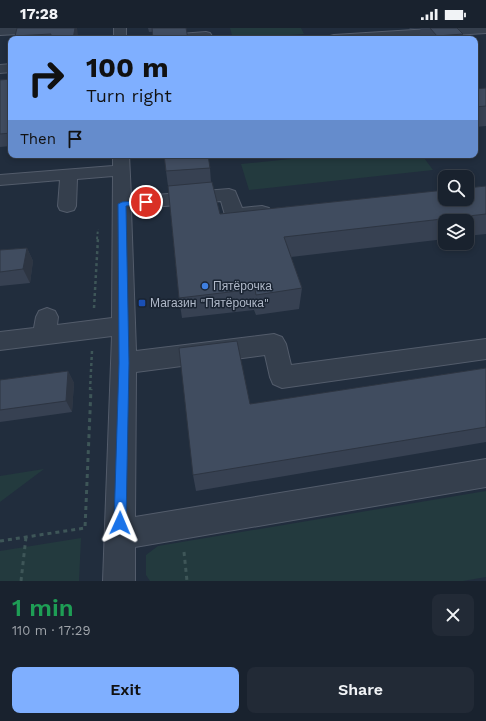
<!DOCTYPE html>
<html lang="en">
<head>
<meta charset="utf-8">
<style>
  body { margin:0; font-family:"Work Sans",sans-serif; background:#222a36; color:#f1f3f6; height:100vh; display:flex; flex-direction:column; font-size:15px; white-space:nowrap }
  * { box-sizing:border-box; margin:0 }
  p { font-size:13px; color:#9fa4aa }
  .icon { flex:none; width:22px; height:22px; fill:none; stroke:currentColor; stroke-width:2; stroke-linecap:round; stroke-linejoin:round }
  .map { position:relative; height:553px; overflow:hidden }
  .side { display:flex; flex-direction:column; background:#19222e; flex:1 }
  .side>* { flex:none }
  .banner { position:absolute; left:8px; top:8px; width:470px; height:122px; border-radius:8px; box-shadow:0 2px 6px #0003,0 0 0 1px #373f4a; background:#7fafff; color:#111; overflow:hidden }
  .controls { position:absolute; left:438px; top:142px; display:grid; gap:8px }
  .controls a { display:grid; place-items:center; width:36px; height:36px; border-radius:8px; background:#19222e; box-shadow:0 2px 6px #0003,0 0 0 1px #373f4a; font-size:20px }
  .pin { position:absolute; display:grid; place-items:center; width:34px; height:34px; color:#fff; margin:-17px; border:2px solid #fff; border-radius:50%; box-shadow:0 1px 4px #0007 }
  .me { position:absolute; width:44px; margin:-22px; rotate:1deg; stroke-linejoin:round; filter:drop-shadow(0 0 3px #0008) }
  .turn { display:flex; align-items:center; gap:14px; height:84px; padding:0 12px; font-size:18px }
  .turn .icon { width:52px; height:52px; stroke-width:2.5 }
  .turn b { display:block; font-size:28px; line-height:34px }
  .then { display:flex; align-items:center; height:38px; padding:0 12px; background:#0003; gap:8px; font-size:15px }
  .round { display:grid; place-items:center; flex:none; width:42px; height:42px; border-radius:8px; background:#222a36 }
  .summary { display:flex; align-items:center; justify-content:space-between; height:68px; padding:0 12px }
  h1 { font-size:24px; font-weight:600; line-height:30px; color:#1e9e55 }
  .button { display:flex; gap:8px; margin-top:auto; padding:8px 12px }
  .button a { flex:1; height:46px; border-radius:8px; background:#7fafff; color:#111; font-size:16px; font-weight:600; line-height:46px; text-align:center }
  .button a+a { background:#222a36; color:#f1f3f6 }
  .status { display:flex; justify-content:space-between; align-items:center; height:28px; padding:0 20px; background:#19222e; direction:ltr }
  .status svg { height:11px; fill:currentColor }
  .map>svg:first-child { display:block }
  .green { fill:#233a3e }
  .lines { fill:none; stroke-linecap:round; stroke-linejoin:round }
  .minor-casing { stroke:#535c6b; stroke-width:2 }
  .path-far2 { stroke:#3e5658; stroke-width:2; stroke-dasharray:2.5 2.5; stroke-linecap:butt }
  .path-far1 { stroke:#3e5658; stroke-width:2.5; stroke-dasharray:3 3; stroke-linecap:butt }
  .path { stroke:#3e5658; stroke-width:3; stroke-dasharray:4 4; stroke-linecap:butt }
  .minor { fill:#353f4d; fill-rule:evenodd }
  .wall { fill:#374152 }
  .shaded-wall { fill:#2d3542 }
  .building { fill:#404c5f; stroke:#2d3542 }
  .route { fill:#1a73e8; stroke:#114b97 }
  .shop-dot { fill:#3f7fe0; stroke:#1a2432; stroke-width:1.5 }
  .transit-dot { fill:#1a4fb4; stroke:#1a2432; stroke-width:1.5 }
  .labels { text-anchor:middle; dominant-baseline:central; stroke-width:3; stroke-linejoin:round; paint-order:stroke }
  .poi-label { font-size:12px; fill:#b0b9c9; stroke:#1a2432; text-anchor:start }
</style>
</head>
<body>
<div class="status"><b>17:28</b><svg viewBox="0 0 49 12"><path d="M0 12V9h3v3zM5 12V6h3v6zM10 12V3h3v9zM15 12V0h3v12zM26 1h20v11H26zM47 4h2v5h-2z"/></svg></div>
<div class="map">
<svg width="486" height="553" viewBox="0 0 486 553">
  <rect width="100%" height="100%" fill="#212d3d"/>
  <path class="green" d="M230,0H301L304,6L233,11Z
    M329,127H422L433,142L249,162L241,136Z
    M44,441L0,474V448Z
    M486,463V549L463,553H150L146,547V527L158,518Z
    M81,510L79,553H0V523Z"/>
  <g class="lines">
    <g class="minor-casing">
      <path id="minor" d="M0,0H62L60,3L56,4L0,7Z
        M114,0H126V11H114Z
        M446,0H486V5L390,11H328L330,8L334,7Z
        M206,4L210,5L212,8L210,11H161L163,8L167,7Z
        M11,36V44L0,45V37Z
        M113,127H129L131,169L229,161L235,163L242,180L262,178L269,180L271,184L269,188C256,192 240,195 227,191L225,187L221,173L131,181L136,323L274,306L282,309L286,316L291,337L486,311V331L282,360L273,356L270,349L265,327L136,344L135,489L486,431V459L135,519V553H103L112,308L0,322V304L34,300L36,289L39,283L47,280L55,283L58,289L57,297L112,290L113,148L77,151L76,178L74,182L67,184L60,182L58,178L60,152L0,157V147L113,138Z"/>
    </g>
    <path class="path-far2" d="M97,211L98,201"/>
    <path class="path-far1" d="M94,280L98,210
      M90,362L92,323"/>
    <path class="path" d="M0,513L85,500L91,361
      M184,524L187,553
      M21,553L26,509"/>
    <use href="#minor" class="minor"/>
  </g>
  <path class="wall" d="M17,0L78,7V11H16L15,8Z
    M148,0H186L149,4Z
    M409,0H457L463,6L462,11H418L421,0L410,1Z
    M11,51V118L0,119V52Z
    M486,60V98L475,99V61Z
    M210,140L211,154L220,186L486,158V206L467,208V193H445V211L291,229L302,260L299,281L256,287L254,282L182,290L179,270L168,158L166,143Z
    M27,220L33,233L30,255L0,258V222Z
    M486,340V414L196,463L193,447L250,376Z
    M68,343L74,355L72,384L0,394V352Z"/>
  <path class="shaded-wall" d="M75,0H77L78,7V11H73Z
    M27,220L33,233L30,255L23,241Z
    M68,343L74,355L72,384L66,373Z"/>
  <path class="building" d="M17,0H75L73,11H50L51,6L15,8Z
    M152,0H186L188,11H153Z
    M430,0H457L463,6L437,8Z
    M11,51V105L0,106V52Z
    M486,60V78L475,79V61Z
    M164,127H208L210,140L166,143Z
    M212,154L220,186L445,162V171H467V160L486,158V186L284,209L302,260L256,267L255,261L179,270L168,158Z
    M27,220L23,241L0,244V222Z
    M237,313L250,376L486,340V399L193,447L179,320Z
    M68,343L66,373L0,382V352Z"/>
  <path class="route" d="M146,172H148V176L126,178L129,335L126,495L124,500L120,502L115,500L114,495L119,335L118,176L122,174Z"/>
  <circle class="shop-dot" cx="205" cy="258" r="4"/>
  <rect class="transit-dot" x="138" y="271" width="8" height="8" rx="2"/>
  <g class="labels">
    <g class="poi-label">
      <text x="213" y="258">Пятёрочка</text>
      <text x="150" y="275">Магазин "Пятёрочка"</text>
    </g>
  </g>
</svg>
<div class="controls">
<a><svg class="icon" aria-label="search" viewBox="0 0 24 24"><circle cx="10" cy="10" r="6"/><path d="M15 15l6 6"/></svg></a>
<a><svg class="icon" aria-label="layers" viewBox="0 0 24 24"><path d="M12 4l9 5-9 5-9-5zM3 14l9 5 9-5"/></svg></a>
</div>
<div class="pin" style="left:146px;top:174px;background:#d93025"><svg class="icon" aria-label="arrive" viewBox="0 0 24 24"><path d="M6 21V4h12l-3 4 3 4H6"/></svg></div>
<svg class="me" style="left:120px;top:495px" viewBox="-20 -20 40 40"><path d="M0-17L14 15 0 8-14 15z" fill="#1a73e8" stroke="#fff" stroke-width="4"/></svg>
<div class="banner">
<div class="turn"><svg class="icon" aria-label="right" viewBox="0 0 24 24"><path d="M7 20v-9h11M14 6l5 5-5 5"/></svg><div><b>100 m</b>Turn right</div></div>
<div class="then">Then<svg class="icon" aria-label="arrive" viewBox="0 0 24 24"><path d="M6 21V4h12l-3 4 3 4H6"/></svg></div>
</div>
</div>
<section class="side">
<div class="summary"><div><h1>1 min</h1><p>110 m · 17:29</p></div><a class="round"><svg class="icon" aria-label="close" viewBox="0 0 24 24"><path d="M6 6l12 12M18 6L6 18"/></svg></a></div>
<div class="button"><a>Exit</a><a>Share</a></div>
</section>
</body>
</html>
